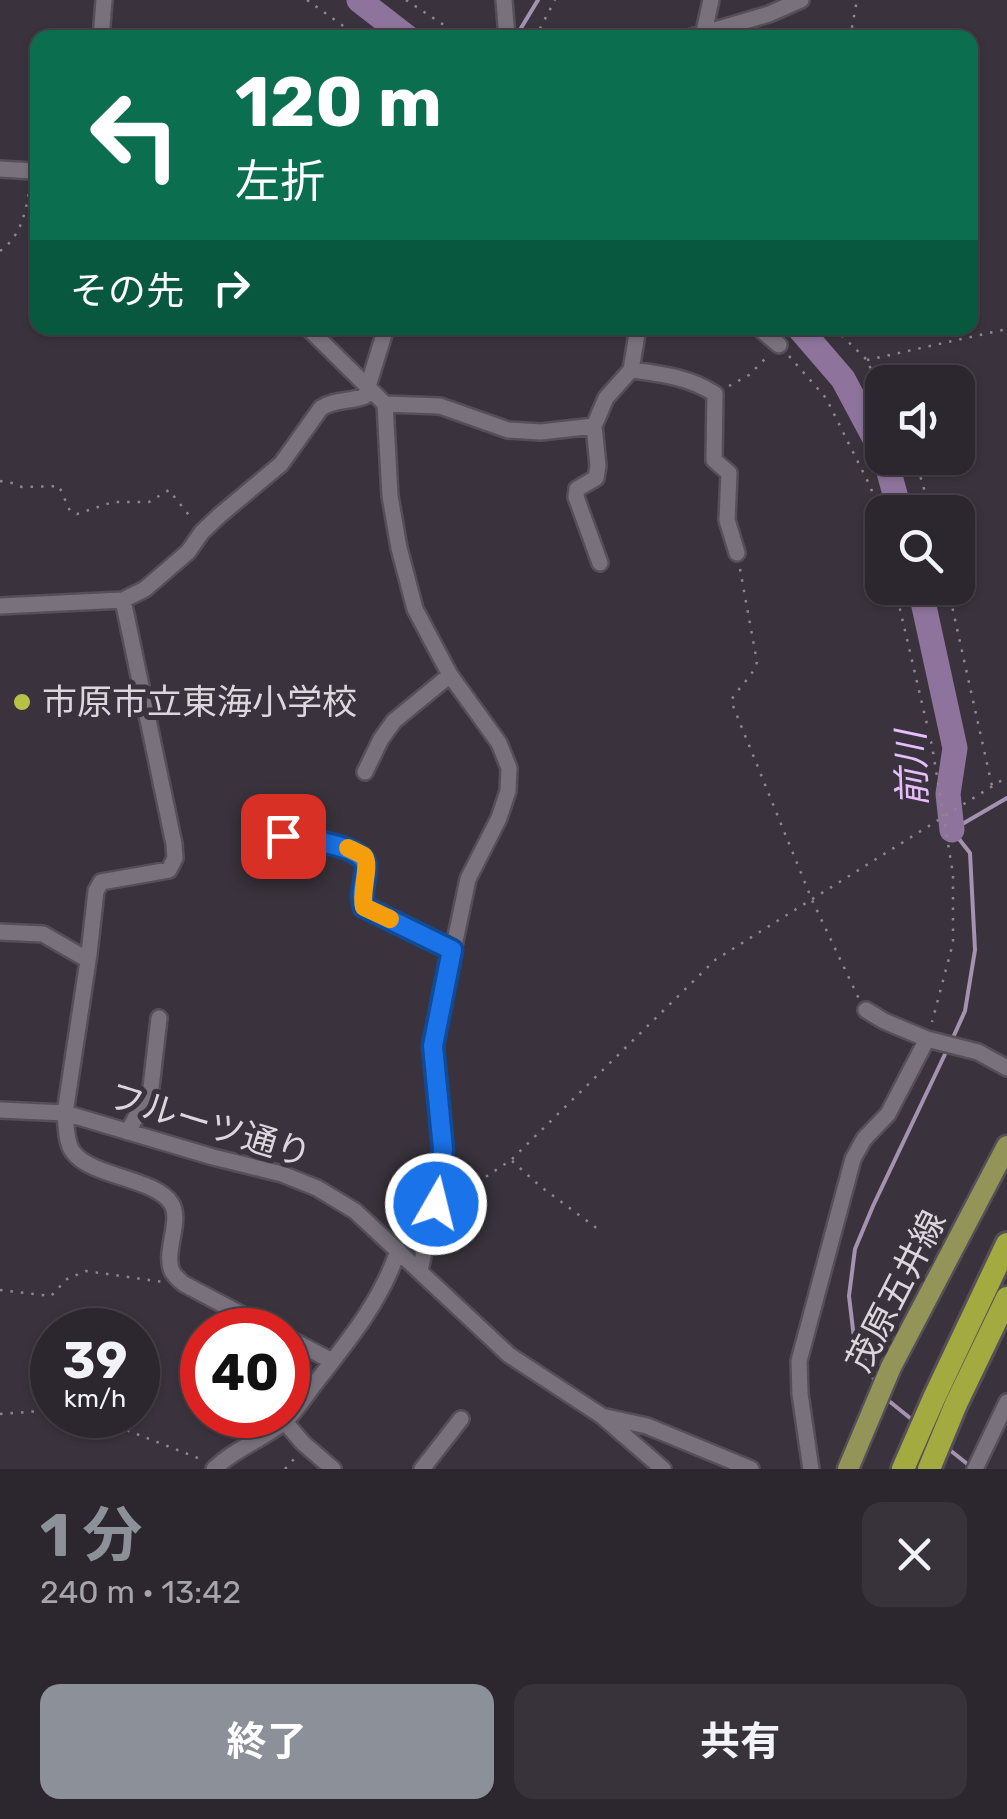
<!DOCTYPE html>
<html lang="ja">
<head>
<meta charset="utf-8">
<style>
  body { margin:0; font-family:Rubik,"Noto Sans JP",sans-serif; background:#38323a; color:#f1f3f6; height:100vh; display:flex; flex-direction:column; font-size:38px; white-space:nowrap }
  * { box-sizing:border-box; margin:0 }
  p { font-size:32px; color:#a6a5aa }
  .icon { flex:none; width:55px; height:55px; fill:none; stroke:currentColor; stroke-width:2; stroke-linecap:round; stroke-linejoin:round }
  .map { position:relative; height:1469px; overflow:hidden }
  .side { display:flex; flex-direction:column; background:#2c262e; flex:1 }
  .side>* { flex:none }
  .banner { position:absolute; left:30px; top:30px; width:948px; height:305px; border-radius:20px; box-shadow:0 2px 8px #0004,0 0 0 2px #48434a; background:#0b6e4f; color:#fff; overflow:hidden }
  .tools { position:absolute; left:865px; top:365px; display:grid; gap:20px }
  .tools a { display:grid; place-items:center; width:110px; height:110px; border-radius:20px; background:#2c262e; box-shadow:0 2px 8px #0004,0 0 0 2px #48434a; font-size:50px }
  .speed { position:absolute; left:30px; top:1308px; display:flex; gap:20px; font-size:50px; font-weight:700; text-align:center }
  .speed>* { display:grid; place-content:center; width:130px; height:130px; border-radius:50%; background:#2c262e; box-shadow:0 2px 8px #0004,0 0 0 2px #48434a; line-height:1 }
  .speed small { font-size:25px; font-weight:400 }
  .speed .limit { border:15px solid #d22; background:#fff; color:#111 }
  .pin { position:absolute; display:grid; place-items:center; width:85px; height:85px; color:#fff; margin:-42px; border-radius:20px; box-shadow:0 5px 15px #0006 }
  .me { position:absolute; width:110px; margin:-55px; rotate:8deg; stroke-linejoin:round; filter:drop-shadow(0 0 8px #0008) }
  .turn { display:flex; align-items:center; gap:35px; height:210px; padding:0 40px; font-size:45px }
  .turn .icon { width:130px; height:130px; stroke-width:2.5 }
  .turn b { display:block; font-size:70px; line-height:85px }
  .then { display:flex; align-items:center; height:95px; padding:0 40px; background:#0003; gap:20px; font-size:38px }
  .round { display:grid; place-items:center; flex:none; width:105px; height:105px; border-radius:20px; background:#38323a }
  .headline { display:flex; align-items:center; justify-content:space-between; height:170px; padding:0 40px }
  h1 { font-size:60px; font-weight:700; line-height:75px; color:#8c9099 }
  .cta { display:flex; gap:20px; margin-top:auto; padding:20px 40px }
  .cta a { flex:1; height:115px; border-radius:20px; background:#8c9099; color:#fff; font-size:40px; font-weight:700; line-height:115px; text-align:center }
  .cta a+a { background:#38323a; color:#f1f3f6 }
  .map>svg:first-child { display:block }
  .lines { fill:none; stroke-linecap:round; stroke-linejoin:round }
  .stream { stroke:#a592b0; stroke-width:4 }
  .river { stroke:#8e749c; stroke-width:25 }
  .minor-casing { stroke:#555058; stroke-width:20 }
  .major-casing { stroke:#555058; stroke-width:25 }
  .highway-casing { stroke:#555058; stroke-width:28 }
  .path { stroke:#8d878f; stroke-width:2.5; stroke-dasharray:2.5 8; stroke-linecap:butt }
  .minor { stroke:#79727d; stroke-width:15 }
  .major { stroke:#929458; stroke-width:20 }
  .highway { stroke:#a3aa40; stroke-width:22 }
  .route-casing { stroke:#114b97; stroke-width:25 }
  .route { stroke:#1a73e8; stroke-width:18 }
  .slow { stroke:#f59e0b; stroke-width:18 }
  .poi-dot { fill:#b8c147; stroke:#3a333d; stroke-width:4 }
  .labels { text-anchor:middle; dominant-baseline:central; stroke-width:10; stroke-linejoin:round; paint-order:stroke }
  .poi-label { font-size:35px; fill:#dbd7dd; stroke:#3a333d; text-anchor:start }
  .street-label { font-size:35px; fill:#dbd7dd; stroke:#3a333d }
  .water-label { font-size:38px; font-style:italic; fill:#e6befd; stroke:#3a333d }
</style>
</head>
<body>
<div class="map">
<svg width="1007" height="1469" viewBox="0 0 1007 1469">
  <rect width="100%" height="100%" fill="#3a333d"/>
  <g class="lines">
    <path class="stream" d="M515,38L538,0
      M951,1042L965,1011L975,950L970,853L952,830L1007,798
      M877,1385L854,1338L849,1296L855,1249L873,1206L947,1050
      M884,1397L915,1422
      M946,1447L970,1466"/>
    <path class="river" d="M359,0L408,38
      M799,328L843,379L882,452
      M885,458L900,512
      M920,588L955,748L948,794L952,830"/>
    <g class="minor-casing">
      <path id="minor" d="M504,0L507,38
        M704,32L711,0
        M101,38L104,0
        M688,38L769,14L801,0
        M0,169L33,171L38,164
        M308,328L385,404L440,406L508,430L541,432L594,426L606,398L631,370L638,328
        M759,328L779,345
        M631,370C661,374 690,377 715,394L714,460L729,473L727,520L737,553
        M385,404L390,496L399,548L415,609L450,675L499,743L509,768L508,791L499,818L468,879L433,1046L443,1149L435,1204L420,1270
        M594,426L598,466L596,478L577,489L576,497L600,563
        M123,600L174,844L175,858L169,870L101,882L96,891L89,954L65,1113C66,1124 66,1143 73,1152C91,1177 155,1178 171,1203C183,1220 162,1254 173,1273C173,1274 183,1284 184,1284L271,1330
        M0,606L123,600L145,589L188,552L202,532L220,515L281,464L321,408C335,399 350,402 365,396L386,328
        M365,772L381,739L394,721L450,675
        M283,836C303,840 367,844 366,868C365,882 359,894 364,907L452,949
        M0,932L43,934L88,960
        M866,1010L884,1021L927,1039L978,1052L1007,1068
        M0,1110L65,1113L213,1157L282,1174L317,1188L355,1211L509,1355L602,1416L663,1469
        M128,1132L151,1088L159,1018
        M288,1338L332,1361
        M606,1417L647,1426L751,1469
        M285,1422L303,1443L333,1469
        M214,1469C234,1449 262,1440 284,1422C295,1413 304,1398 313,1386C345,1345 382,1301 398,1250
        M422,1469L461,1419
        M811,1469L800,1394L799,1361L853,1159L864,1139L888,1114L927,1039
        M975,1469L1007,1402"/>
    </g>
    <g class="major-casing">
      <path id="major" d="M848,1469L891,1367L1007,1146"/>
    </g>
    <g class="highway-casing">
      <path id="highway" d="M903,1469L934,1398L1007,1244
        M929,1469L956,1404L1007,1298"/>
    </g>
    <path class="path" d="M307,0L360,38
      M406,0L459,35L491,30
      M535,38L555,0
      M850,38L857,0
      M0,251C22,235 25,213 30,187
      M834,328L867,360L882,395
      M789,356L826,398L871,488L882,535
      M867,360L1007,329
      M729,386L749,375L770,354
      M912,458L919,472L931,512
      M0,481L12,483L22,487L59,486L70,511L77,514L113,502H149L169,490L192,519
      M740,569L757,662C753,677 738,687 731,701L812,900L859,999
      M895,588L932,746L953,874V943L932,1022
      M948,588L992,786
      M512,1161L540,1186L602,1232
      M451,1200L511,1160L715,960L1007,777
      M0,1290L51,1296L67,1279L86,1271L163,1282
      M0,1414L52,1410
      M88,1415L203,1460
      M285,1469L295,1458"/>
    <use href="#minor" class="minor"/>
    <use href="#major" class="major"/>
    <use href="#highway" class="highway"/>
  </g>
  <g class="lines">
    <g class="route-casing">
      <path id="route" d="M283,836C303,840 367,844 366,868C365,882 360,894 364,907L452,950L433,1046L443,1149L436,1204"/>
    </g>
    <use href="#route" class="route"/>
    <path class="slow" d="M348,848C350,849 363,855 364,856C371,865 360,893 364,907L390,919"/>
  </g>
  <circle class="poi-dot" cx="22" cy="702" r="10"/>
  <g class="labels">
    <g class="poi-label">
      <text x="42" y="702">市原市立東海小学校</text>
    </g>
    <g class="street-label">
      <text transform="translate(210 1125) rotate(17)">フルーツ通り</text>
      <text transform="translate(896 1291) rotate(-63)">茂原五井線</text>
    </g>
    <g class="water-label">
      <text transform="translate(912 769) rotate(-92)">前川</text>
    </g>
  </g>
</svg>
<div class="tools">
<a><svg class="icon" aria-label="sound" viewBox="0 0 24 24"><path d="M4 9h4l5-4v14l-5-4H4zM17 9q2 3 0 6"/></svg></a>
<a><svg class="icon" aria-label="search" viewBox="0 0 24 24"><circle cx="10" cy="10" r="6"/><path d="M15 15l6 6"/></svg></a>
</div>
<div class="speed"><div>39<small>km/h</small></div><div class="limit">40</div></div>
<div class="pin" style="left:283px;top:836px;background:#d93025"><svg class="icon" aria-label="arrive" viewBox="0 0 24 24"><path d="M6 21V4h12l-3 4 3 4H6"/></svg></div>
<svg class="me" style="left:436px;top:1204px" viewBox="-20 -20 40 40"><circle r="17" fill="#1a73e8" stroke="#fff" stroke-width="3"/><path d="M0-11L8 9 0 5-8 9z" fill="#fff"/></svg>
<div class="banner">
<div class="turn"><svg class="icon" aria-label="left" viewBox="0 0 24 24"><path d="M17 20v-9H6M10 6l-5 5 5 5"/></svg><div><b>120 m</b>左折</div></div>
<div class="then">その先<svg class="icon" aria-label="right" viewBox="0 0 24 24"><path d="M7 20v-9h11M14 6l5 5-5 5"/></svg></div>
</div>
</div>
<section class="side">
<div class="headline"><div><h1>1 分</h1><p>240 m · 13:42</p></div><a class="round"><svg class="icon" aria-label="close" viewBox="0 0 24 24"><path d="M6 6l12 12M18 6L6 18"/></svg></a></div>
<div class="cta"><a>終了</a><a>共有</a></div>
</section>
</body>
</html>
